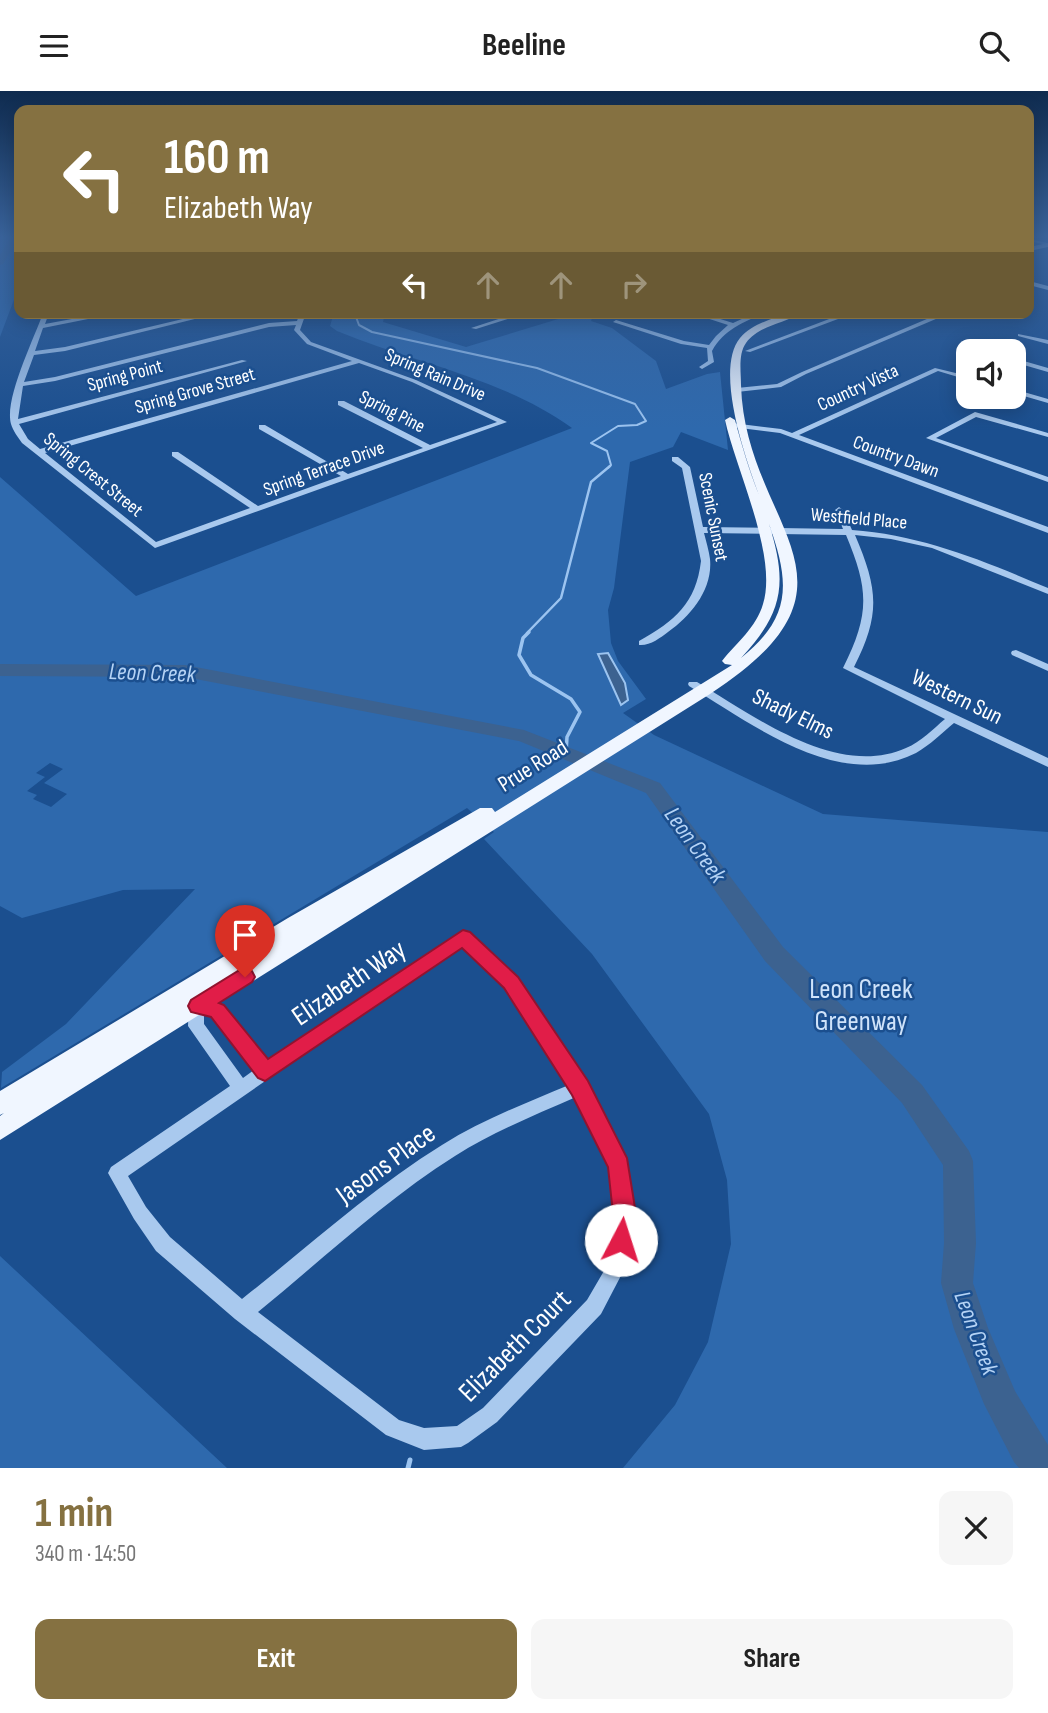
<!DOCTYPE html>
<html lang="en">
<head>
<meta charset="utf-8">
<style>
  body { margin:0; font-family:"Sofia Sans Condensed",sans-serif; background:#f6f6f6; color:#222; height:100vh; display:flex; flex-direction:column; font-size:26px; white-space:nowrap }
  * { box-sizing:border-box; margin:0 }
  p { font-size:23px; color:#767676 }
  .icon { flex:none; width:38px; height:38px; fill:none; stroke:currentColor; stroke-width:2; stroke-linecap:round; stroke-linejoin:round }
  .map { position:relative; height:1377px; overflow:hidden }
  .sheet { display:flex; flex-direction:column; background:#fff; flex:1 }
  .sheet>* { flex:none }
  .guide { position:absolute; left:14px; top:14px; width:1020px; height:214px; border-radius:14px; box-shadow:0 4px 18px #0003; background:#857141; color:#fff; overflow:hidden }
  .fabs { position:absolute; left:956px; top:248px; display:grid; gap:14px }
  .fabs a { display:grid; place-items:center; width:70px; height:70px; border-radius:14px; background:#fff; box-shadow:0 4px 18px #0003; font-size:35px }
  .pin { position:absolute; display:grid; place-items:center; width:60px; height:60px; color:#fff; margin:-72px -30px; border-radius:50% 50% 50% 0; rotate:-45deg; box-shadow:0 0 7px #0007 }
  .pin .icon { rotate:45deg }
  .me { position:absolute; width:77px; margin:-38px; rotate:5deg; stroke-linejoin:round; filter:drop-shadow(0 0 5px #0008) }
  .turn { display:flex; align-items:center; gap:24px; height:147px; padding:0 35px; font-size:32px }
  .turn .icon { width:91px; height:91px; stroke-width:2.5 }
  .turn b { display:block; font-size:49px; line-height:60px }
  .lanes { display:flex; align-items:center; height:66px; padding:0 35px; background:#0003; justify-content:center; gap:35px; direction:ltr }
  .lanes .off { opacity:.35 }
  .round { display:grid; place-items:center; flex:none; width:74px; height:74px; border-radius:14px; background:#f6f6f6 }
  .summary { display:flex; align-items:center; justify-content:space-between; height:119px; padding:0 35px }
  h1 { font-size:42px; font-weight:700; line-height:52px; color:#857141 }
  .button { display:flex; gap:14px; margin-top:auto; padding:14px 35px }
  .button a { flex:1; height:80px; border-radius:14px; background:#857141; color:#fff; font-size:28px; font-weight:700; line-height:80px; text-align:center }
  .button a+a { background:#f6f6f6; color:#222 }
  header { display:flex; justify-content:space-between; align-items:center; height:91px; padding:0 35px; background:#fff; font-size:32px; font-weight:700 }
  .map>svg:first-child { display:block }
  .green { fill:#2e69ad; fill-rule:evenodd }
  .water { fill:#3c6290; stroke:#9cc4f0; stroke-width:2 }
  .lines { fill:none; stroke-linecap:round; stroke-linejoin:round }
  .stream-far3 { stroke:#9cc4f0; stroke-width:2 }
  .stream-far2 { stroke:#9cc4f0; stroke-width:2.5 }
  .stream-far1 { stroke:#9cc4f0; stroke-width:3.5 }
  .stream { stroke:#9cc4f0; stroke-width:5 }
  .river { fill:#3c6290; fill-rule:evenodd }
  .minor { fill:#a9c9ee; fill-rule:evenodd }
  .major { fill:#f0f6ff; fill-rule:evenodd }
  .route { fill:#e11d48; stroke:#92132f; stroke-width:2 }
  .labels { text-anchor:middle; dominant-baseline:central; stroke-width:5; stroke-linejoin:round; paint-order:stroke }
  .far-street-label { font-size:19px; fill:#fff; stroke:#1b4f8f }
  .street-label { font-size:23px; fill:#fff; stroke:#1b4f8f }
  .water-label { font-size:24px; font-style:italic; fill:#b5d3f5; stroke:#1b4f8f }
  .near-street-label { font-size:28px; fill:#fff; stroke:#1b4f8f }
  .near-park-label { font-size:28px; fill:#cfe3fa; stroke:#1b4f8f }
</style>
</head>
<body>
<header><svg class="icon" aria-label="menu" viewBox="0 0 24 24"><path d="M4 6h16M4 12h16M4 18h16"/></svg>Beeline<svg class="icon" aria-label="search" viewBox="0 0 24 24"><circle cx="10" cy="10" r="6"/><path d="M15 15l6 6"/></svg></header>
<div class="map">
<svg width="1048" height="1377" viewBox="0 0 1048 1377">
  <rect width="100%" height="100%" fill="#1b4f8f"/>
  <path class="green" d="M0,146H19V195L0,246Z
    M334,222H385L383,231L466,256L578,222H594L591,230L612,237L656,270L666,298L707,283L720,281L728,359L681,341L673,356L630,371L614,497L608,519L611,552L618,570L646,608L623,622L654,644L823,723L1048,741V1377H623L675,1314L708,1251L731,1153L727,1089L709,1023L592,863L484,748L494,741L467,717L1,997L2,981L66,933L195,798L123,799L22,827L0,815V386L136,505L572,337C503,287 414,272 337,240L330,235ZM50,672L63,678L44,692L67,703L51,716L33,708L37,704L27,700L45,686L36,682Z
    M0,1165L227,1377H0Z"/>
  <path class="water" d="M608,562L625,592L628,609L621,614L598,563Z"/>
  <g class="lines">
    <path class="stream-far3" d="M358,222L356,226L359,234L372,241L537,277L635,313L646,330L637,334L618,335L591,352L607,360L611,374L608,377"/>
    <path class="stream-far2" d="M527,542L561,507L591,391L610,375"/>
    <path class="stream-far1" d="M529,541L523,547L519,564L531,584L571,608L580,621L567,646L566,662"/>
    <path class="stream" d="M408,1377L410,1369"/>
    <path class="river" d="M11,146H19L3,173L0,174V164Z
      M0,573L185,574L524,639L660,692L783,856L922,994L969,1060L973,1070L976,1152L973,1192L988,1237L1015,1300L1048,1354V1377H1019L1014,1371L984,1313L954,1238L941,1192L944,1152L943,1074L902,1012L765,870L646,702L519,650L185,586L0,585Z"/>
    <path class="minor" d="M1029,148L1048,152V154L1029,150Z
      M1029,190L1048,195V199L1029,194Z
      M43,222H49L45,233L104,222H118L43,237L35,260L65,256L208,222H219L65,260L34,264L24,291L55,286L269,232L297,230L300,222H306L300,239L311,251L416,289L507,331L155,457L22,352C18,346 13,340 11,333C4,308 34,248 43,222ZM296,234L294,239L307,253L352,270L40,358L28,348L19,333L247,270L242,269L18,328L23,295L55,290L269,236ZM359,272L412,291L497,331L430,354L344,310H338V314L423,357L348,383L265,334H259V338L341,385L258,415L178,361H172V365L250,417L156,451L45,362Z
      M517,222H527L476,238L471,237Z
      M691,222H701L733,232L755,222H764C743,232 724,238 712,260L714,271L702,278L699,276L708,270L707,257L681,253L613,231L616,229L684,250L709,254L716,245L728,234Z
      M845,222H854L750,261L745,260Z
      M941,222H950L806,283L781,296L737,301L734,299L737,297L777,293L802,281Z
      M1018,243L1048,249V253L1018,245Z
      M1013,267L1048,277V281L1013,271Z
      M935,277L968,285V289L938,280L799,344L1048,436V442L780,342L732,336L728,334L732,332L781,338L792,342Z
      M1013,298L1048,308V312L1013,302Z
      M975,321L1048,342V346L976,326L936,347L1048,386V391L926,347Z
      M672,366H678L690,376L703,436L843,438L835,419L839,416L843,419L852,439C922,444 984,470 1048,497V503L932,457L891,448L855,444C878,498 881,523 854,576L1048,667V676L954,632C942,642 930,654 916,662C840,701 752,633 689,595L688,593L689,591H697C754,625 837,688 906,657C921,651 933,638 945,628L843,577C870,523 869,499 846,444L704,442C706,450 709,460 710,468C713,498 691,525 668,541C660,547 650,555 639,554V550C675,530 696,512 701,470L682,377L672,370Z
      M1016,559L1048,573V580L1012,564L1011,562L1012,560Z
      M463,840L468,842L492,862L516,888L586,992L628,1075L633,1123L626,1175L601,1223L497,1331L468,1352L461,1356L424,1359L386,1344L235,1228L156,1160L134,1128L108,1082L111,1076L230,995L188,935L189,911L192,906L197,905L202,906L204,910L222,915L267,971ZM462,854L482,870L506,896L569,994C526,1012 482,1029 442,1054C371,1098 308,1156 242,1208L170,1146L146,1116L128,1085ZM204,923L212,925L254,979L243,987L204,933ZM576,1006L610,1076L615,1123L608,1173L587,1209L483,1317L457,1335L424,1337L399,1329L258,1221C323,1168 385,1109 455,1065C493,1041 535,1024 576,1006Z"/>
    <path class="major" d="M1048,152V156L1029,160V156Z
      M788,222H801C784,233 759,234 746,252C738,263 741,281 741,294C745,437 884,490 710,603L0,1049V1025L4,1022L0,1024V1000L288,827L480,717H492L495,721L732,574L725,573L722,570C737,551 756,537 763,513C778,465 736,379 725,329L730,326L735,329C742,355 749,379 759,404C746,369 714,279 740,247C752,233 772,228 788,222ZM769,433C790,492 792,526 741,567C783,522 788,493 769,433Z"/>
  </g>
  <linearGradient id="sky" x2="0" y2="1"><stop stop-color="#0f2b4f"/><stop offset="0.43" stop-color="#39639b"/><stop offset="1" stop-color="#39639b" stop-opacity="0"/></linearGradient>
  <rect width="1048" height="339" fill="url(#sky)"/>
  <path class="route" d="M463,839L470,841L518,886L588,990L627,1067L636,1123L629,1157L621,1161L612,1157L609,1149L613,1123L608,1076L572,1004L504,897L462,857L265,990L258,987L211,926L191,921L188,915L191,909L238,880L245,878L252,880L255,886L252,891L219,912L224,914L268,968Z"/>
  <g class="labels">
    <g class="far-street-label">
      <text transform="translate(435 284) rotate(23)">Spring Rain Drive</text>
      <text transform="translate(125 285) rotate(-15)">Spring Point</text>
      <text transform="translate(858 297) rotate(-25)">Country Vista</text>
      <text transform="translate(195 300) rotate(-16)">Spring Grove Street</text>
      <text transform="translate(392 321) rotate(27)">Spring Pine</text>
      <text transform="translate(896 366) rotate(20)">Country Dawn</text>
      <text transform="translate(324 378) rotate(-20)">Spring Terrace Drive</text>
      <text transform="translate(93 384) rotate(39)">Spring Crest Street</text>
      <text transform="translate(713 426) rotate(79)">Scenic Sunset</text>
      <text transform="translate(859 428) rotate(5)">Westfield Place</text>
    </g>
    <g class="street-label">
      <text transform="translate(957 606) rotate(26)">Western Sun</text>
      <text transform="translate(793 623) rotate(26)">Shady Elms</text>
      <text transform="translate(533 675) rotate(-32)">Prue Road</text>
    </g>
    <g class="water-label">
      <text transform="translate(152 582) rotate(2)">Leon Creek</text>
      <text transform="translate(695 754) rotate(54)">Leon Creek</text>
      <text transform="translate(976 1242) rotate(70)">Leon Creek</text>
    </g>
    <g class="near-street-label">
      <text transform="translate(349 892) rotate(-34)">Elizabeth Way</text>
      <text transform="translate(386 1073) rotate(-36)">Jasons Place</text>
      <text transform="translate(515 1255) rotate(-45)">Elizabeth Court</text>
    </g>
    <g class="near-park-label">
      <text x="861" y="898">Leon Creek<tspan x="861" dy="32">Greenway</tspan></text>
    </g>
  </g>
</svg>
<div class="fabs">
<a><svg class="icon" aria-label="sound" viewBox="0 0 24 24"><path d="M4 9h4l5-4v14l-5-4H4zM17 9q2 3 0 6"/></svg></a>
</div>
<div class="pin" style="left:245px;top:886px;background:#d93025"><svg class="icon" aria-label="arrive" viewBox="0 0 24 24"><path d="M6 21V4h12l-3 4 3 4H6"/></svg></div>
<svg class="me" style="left:621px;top:1149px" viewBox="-20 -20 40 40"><circle r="19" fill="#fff"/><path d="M0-13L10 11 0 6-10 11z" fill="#e11d48"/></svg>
<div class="guide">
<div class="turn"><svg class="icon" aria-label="left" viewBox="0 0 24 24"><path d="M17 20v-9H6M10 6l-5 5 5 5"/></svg><div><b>160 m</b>Elizabeth Way</div></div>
<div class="lanes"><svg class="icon" aria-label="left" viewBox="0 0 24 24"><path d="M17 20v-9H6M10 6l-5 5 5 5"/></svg><svg class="icon off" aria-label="ahead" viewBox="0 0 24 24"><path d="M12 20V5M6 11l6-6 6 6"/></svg><svg class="icon off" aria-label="ahead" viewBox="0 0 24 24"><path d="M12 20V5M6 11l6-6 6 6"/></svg><svg class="icon off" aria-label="right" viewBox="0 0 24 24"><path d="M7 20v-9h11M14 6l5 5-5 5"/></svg></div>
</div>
</div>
<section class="sheet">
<div class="summary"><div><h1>1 min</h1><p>340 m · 14:50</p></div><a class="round"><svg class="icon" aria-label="close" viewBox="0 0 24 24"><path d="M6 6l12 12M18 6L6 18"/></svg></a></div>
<div class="button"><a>Exit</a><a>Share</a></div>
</section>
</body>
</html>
